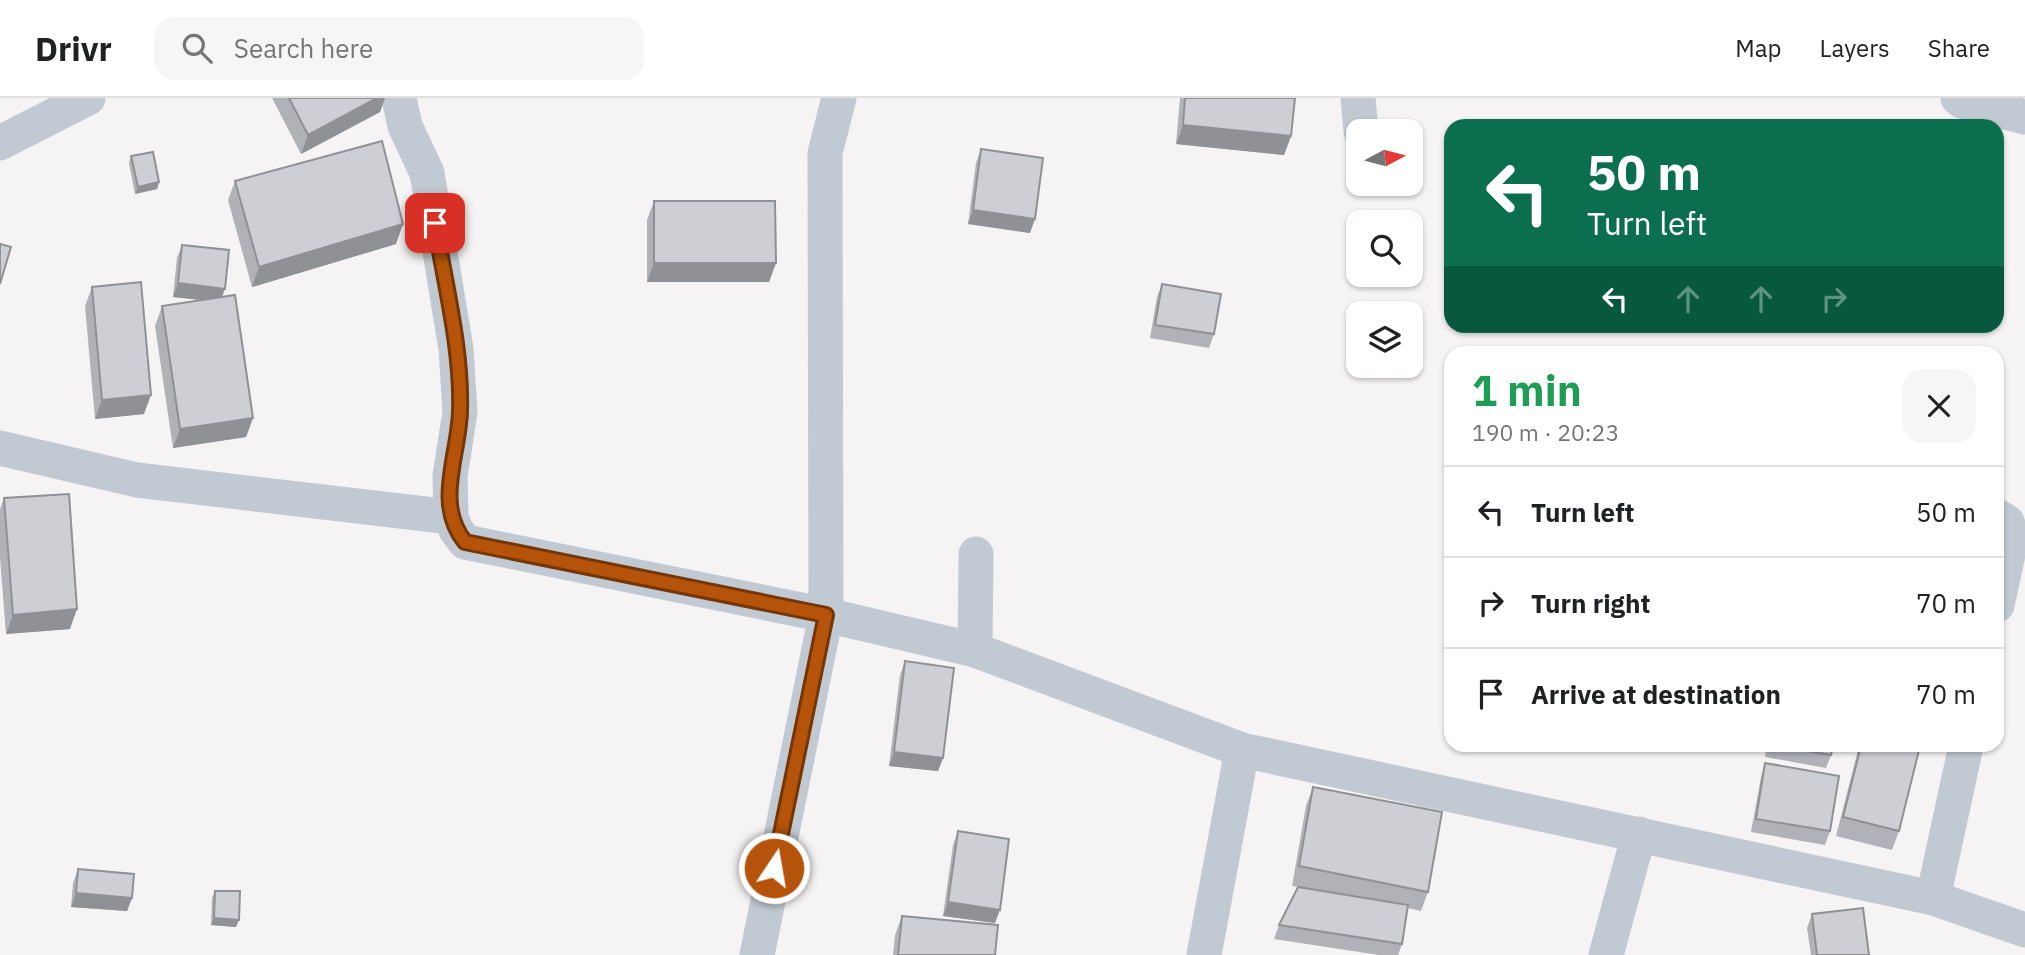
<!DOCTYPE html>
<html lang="en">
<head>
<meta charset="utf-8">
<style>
  body { margin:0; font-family:"IBM Plex Sans",sans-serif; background:#f6f6f6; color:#202124; height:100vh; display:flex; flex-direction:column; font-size:26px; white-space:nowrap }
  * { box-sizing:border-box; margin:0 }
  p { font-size:23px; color:#757577 }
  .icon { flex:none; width:38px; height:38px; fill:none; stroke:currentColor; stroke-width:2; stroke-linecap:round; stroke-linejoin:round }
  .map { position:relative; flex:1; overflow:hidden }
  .panel { position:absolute; left:1444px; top:248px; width:560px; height:406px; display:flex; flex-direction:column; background:#fff; border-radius:21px; box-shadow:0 2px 5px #0004 }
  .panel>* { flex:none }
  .banner { position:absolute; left:1444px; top:21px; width:560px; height:214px; border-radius:21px; box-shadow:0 2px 5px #0004; background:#0b6e4f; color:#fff; overflow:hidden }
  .needle { width:46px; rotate:83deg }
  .fabs { position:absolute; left:1346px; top:21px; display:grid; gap:14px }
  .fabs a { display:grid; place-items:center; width:77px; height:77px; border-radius:14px; background:#fff; box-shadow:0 2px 5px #0004; font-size:35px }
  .pin { position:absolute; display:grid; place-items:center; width:60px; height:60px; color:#fff; margin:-30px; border-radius:14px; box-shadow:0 4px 10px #0006 }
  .me { position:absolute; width:77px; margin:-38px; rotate:12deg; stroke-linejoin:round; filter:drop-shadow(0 0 5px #0008) }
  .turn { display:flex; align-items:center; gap:24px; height:147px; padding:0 28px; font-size:32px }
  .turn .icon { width:91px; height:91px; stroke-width:2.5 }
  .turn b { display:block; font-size:49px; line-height:60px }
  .lanes { display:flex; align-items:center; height:66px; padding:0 28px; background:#0003; justify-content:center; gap:35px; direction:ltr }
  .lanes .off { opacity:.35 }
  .round { display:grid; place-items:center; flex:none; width:74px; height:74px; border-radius:21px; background:#f6f6f6 }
  .headline { display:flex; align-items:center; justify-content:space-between; height:119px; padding:0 28px }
  h1 { font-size:42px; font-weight:800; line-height:52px; color:#1e9e55 }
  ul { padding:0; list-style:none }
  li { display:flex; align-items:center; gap:21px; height:91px; padding:0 28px; border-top:2px solid #e0e0e0 }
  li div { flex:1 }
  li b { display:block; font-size:26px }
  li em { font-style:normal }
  header { display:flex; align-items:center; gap:42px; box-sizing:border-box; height:98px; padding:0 35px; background:#fff; border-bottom:2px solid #e0e0e0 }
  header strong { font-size:33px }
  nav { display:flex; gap:38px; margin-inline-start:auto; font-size:24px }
  .search { width:490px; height:63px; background:#f6f6f6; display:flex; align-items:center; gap:18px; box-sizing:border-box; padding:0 24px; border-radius:21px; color:#757577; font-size:26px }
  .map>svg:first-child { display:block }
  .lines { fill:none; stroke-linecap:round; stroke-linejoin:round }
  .street { stroke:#c1cad2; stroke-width:35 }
  .wall { fill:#b0b2b7 }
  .shaded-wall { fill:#909195 }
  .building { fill:#cdcfd5; stroke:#909195; stroke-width:2 }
  .route-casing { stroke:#753606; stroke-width:18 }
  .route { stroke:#b45309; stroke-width:12 }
</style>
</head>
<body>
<header>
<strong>Drivr</strong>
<div class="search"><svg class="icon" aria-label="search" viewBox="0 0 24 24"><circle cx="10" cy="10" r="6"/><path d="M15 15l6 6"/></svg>Search here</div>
<nav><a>Map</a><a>Layers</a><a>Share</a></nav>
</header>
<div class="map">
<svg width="2025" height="857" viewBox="0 0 2025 857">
  <rect width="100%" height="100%" fill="#f5f3f3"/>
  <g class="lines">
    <path class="street" d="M399,0L405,28L427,75L456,251L460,314L450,378L451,419L456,432L465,444L826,517L975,552L1242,652L1933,800L2025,832
      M1358,0L1361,33
      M1958,0L1962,3L2025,19
      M0,45L88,0
      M0,350L137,382L451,419
      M1997,418L2007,424L2012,438L1997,507
      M975,552L976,456
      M1933,800L1966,648
      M757,857L826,517L825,55L839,0
      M1204,857L1242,652
      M1606,857L1639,736"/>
  </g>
  <path class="wall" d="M272,0H385L380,14L301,56Z
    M1180,0H1295L1291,38L1284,57L1176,46Z
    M981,51L1030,135L968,126L976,65Z
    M131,58L159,84L157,91L135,96L129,65Z
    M235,83L396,146L252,189L228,102Z
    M654,103L776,165L769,184H647V122Z
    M182,147L222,199L253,320L246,339L173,350L155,228L162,208L202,202L173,199L177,160Z
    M1162,186L1214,236L1209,250L1150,240L1157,199Z
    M92,189L144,316L95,321L85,208Z
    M4,400L70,531L6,536L0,460V411Z
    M905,563L943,660L938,673L889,668L900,577Z
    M1767,648H1833L1831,657L1826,670L1765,659Z
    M1859,648H1920L1899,733L1892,752L1836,738Z
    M1765,665L1830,733L1825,747L1751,734L1761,679Z
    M1313,689L1428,794L1421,813L1408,810L1402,846L1398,857H1379L1274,841L1279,827L1316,792L1292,788L1306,708Z
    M958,733L995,825L943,818L953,747Z
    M78,771L132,800L127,813L71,809L73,785Z
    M215,793L236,829L211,827L212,800Z
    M1812,816L1869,857H1811L1807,830Z
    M902,818L995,857H893L895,837Z"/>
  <path class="shaded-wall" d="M377,0H385L380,14L301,56L308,37Z
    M1183,27L1291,38L1284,57L1176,46Z
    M159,84L157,91L135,96L138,89Z
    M973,112L1035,121L1030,135L968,126Z
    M403,126L396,146L252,189L259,169Z
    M654,165H776L769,184H647Z
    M178,185L225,191L220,204L173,199Z
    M151,297L144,316L95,321L102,302Z
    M253,320L246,339L173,350L180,331Z
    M77,511L70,531L6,536L13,517Z
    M894,654L943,660L938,673L889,668Z
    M76,795L132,800L127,813L71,809Z
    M948,804L1000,812L995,825L943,818Z
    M214,820L239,822L236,829L211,827Z"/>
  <path class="building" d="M289,0H377L308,37Z
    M1185,0H1295L1291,38L1183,27Z
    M382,43L403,126L259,169L235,83Z
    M981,51L1043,60L1035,121L973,112Z
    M153,54L159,84L138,89L131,58Z
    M654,103H775L776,165H654Z
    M0,146L11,149L0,186Z
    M182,147L229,152L225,191L178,185Z
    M141,184L151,297L102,302L92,189Z
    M1162,186L1221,196L1214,236L1155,227Z
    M235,197L253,320L180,331L162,208Z
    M69,396L77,511L13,517L4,400Z
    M905,563L954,570L943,660L894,654Z
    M1779,648H1833L1831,657Z
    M1861,648H1920L1899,733L1843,719Z
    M1765,665L1839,678L1830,733L1756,721Z
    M1313,689L1442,714L1428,794L1299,768Z
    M958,733L1009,741L1000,812L948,804Z
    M78,771L134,776L132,800L76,795Z
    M1298,789L1408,807L1402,846L1279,827Z
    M215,793H240L239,822L214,820Z
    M1863,810L1869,857H1817L1812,816Z
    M902,818L998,827L995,857H898Z"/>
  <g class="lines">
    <g class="route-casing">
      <path id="route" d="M435,125C445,187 462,251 460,313C459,357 434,406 465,444L826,517L774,770"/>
    </g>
    <use href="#route" class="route"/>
  </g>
</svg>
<div class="fabs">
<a><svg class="needle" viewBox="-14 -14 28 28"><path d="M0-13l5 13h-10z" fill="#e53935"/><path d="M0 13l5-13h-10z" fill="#757577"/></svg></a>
<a><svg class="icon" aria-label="search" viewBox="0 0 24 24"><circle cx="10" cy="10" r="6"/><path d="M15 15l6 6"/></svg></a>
<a><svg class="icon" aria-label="layers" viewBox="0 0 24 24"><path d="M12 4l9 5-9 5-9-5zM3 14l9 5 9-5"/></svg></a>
</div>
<div class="pin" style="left:435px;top:125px;background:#d93025"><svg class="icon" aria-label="arrive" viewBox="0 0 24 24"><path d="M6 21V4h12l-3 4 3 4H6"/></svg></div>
<svg class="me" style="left:774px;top:770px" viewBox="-20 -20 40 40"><circle r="17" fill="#b45309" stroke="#fff" stroke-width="3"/><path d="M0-11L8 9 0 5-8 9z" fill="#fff"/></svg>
<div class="banner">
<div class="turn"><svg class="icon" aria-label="left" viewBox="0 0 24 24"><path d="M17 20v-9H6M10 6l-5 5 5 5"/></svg><div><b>50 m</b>Turn left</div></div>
<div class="lanes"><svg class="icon" aria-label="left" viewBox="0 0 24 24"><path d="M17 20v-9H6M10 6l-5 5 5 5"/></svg><svg class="icon off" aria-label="ahead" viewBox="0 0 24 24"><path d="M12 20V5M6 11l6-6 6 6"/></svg><svg class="icon off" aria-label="ahead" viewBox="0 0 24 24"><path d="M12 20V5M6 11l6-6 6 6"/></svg><svg class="icon off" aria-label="right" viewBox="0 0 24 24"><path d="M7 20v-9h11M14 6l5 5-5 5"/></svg></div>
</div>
<section class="panel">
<div class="headline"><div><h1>1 min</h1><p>190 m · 20:23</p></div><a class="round"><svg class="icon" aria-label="close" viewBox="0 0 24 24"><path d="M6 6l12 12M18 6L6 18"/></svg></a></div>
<ul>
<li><svg class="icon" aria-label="left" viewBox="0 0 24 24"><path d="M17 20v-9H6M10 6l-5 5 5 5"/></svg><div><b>Turn left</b></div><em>50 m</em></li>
<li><svg class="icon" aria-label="right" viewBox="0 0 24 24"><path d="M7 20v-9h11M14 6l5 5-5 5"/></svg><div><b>Turn right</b></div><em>70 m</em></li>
<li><svg class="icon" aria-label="arrive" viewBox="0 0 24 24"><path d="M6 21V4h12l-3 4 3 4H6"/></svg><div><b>Arrive at destination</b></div><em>70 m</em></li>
</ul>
</section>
</div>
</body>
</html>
